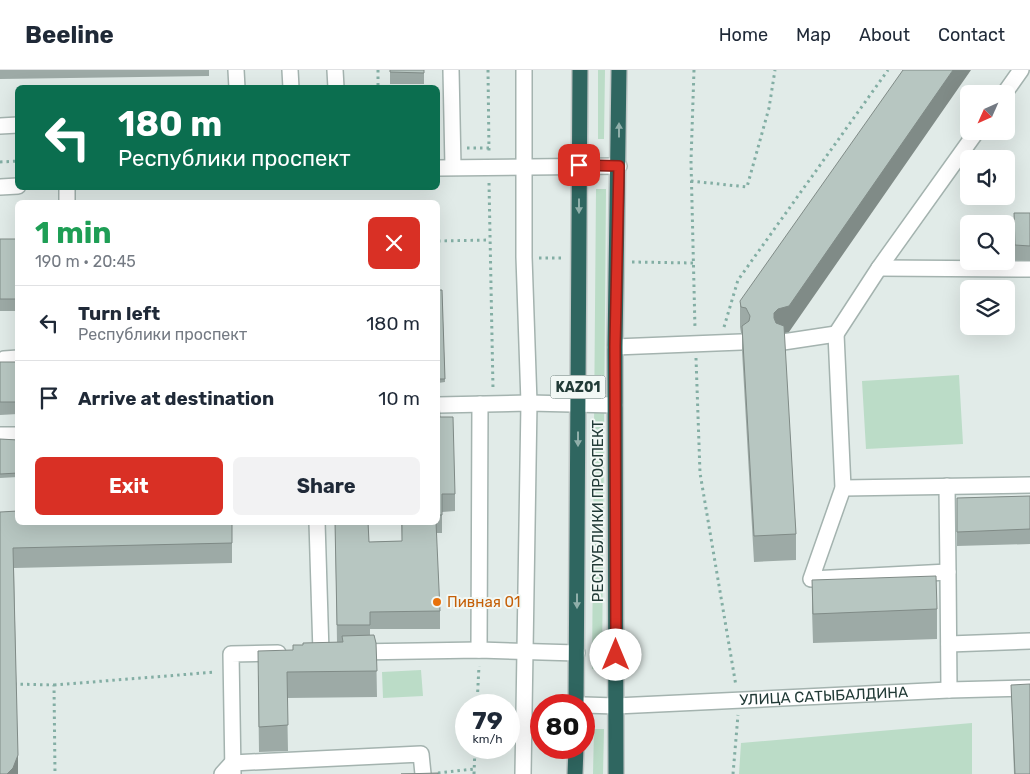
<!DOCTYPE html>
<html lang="en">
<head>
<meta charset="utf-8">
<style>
  body { margin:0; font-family:Rubik,sans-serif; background:#f2f2f3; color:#1f2937; height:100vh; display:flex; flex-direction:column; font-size:19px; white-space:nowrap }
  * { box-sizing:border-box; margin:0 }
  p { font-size:16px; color:#747a83 }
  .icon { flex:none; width:28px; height:28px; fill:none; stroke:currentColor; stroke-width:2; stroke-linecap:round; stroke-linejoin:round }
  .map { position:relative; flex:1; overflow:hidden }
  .drawer { position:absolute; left:15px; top:130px; width:425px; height:325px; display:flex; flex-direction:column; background:#fff; border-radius:8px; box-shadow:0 5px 20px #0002 }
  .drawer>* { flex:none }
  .top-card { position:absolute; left:15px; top:15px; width:425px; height:105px; border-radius:8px; box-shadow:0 5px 20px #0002; background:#0b6e4f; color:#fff; overflow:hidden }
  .needle { width:32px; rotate:225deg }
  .tools { position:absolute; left:960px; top:15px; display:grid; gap:10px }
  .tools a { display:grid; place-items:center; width:55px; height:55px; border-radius:8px; background:#fff; box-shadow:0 5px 20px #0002; font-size:25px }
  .speed { position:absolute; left:455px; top:624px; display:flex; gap:10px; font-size:25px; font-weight:700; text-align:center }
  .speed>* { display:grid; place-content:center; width:65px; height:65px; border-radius:50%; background:#fff; box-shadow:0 5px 20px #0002; line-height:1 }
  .speed small { font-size:12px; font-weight:400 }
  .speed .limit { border:8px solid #d22; background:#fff; color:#111 }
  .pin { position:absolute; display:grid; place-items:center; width:42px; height:42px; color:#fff; margin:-21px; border-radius:10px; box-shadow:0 2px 8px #0006 }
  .me { position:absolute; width:55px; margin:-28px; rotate:0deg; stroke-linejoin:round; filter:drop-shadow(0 0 4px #0008) }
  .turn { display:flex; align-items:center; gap:18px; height:105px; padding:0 20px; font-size:22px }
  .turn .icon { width:65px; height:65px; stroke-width:2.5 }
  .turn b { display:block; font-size:35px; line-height:42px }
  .round { display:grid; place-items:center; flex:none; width:52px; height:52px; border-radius:8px; background:#f2f2f3 }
  .overview { display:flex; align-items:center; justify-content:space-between; height:85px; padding:0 20px }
  h1 { font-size:30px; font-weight:700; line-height:38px; color:#1e9e55 }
  .cta { display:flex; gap:10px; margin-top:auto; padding:10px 20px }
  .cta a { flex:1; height:58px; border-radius:8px; background:#d93025; color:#fff; font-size:20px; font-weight:700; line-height:58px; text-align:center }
  .cta a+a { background:#f2f2f3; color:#1f2937 }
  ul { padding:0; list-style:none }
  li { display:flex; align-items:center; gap:15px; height:75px; padding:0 20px; border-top:1px solid #e0e1e3 }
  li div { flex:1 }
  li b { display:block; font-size:19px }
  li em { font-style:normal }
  header { display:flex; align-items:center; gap:30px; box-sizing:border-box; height:70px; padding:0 25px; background:#fff; border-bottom:1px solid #e0e1e3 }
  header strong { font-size:24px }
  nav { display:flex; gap:28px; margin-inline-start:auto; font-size:18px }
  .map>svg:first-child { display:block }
  .green { fill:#bbdcc7 }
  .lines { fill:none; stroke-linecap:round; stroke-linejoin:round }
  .minor-casing { stroke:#a4b3af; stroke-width:18 }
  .highway-casing { stroke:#c1c8c7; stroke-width:18 }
  .path { stroke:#83aea4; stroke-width:3; stroke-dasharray:2.5 4; stroke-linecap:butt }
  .minor { stroke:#fff; stroke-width:15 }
  .highway { stroke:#2f6660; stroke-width:15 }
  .wall { fill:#9daaa6 }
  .shaded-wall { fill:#808b87 }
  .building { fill:#b7c6c1; stroke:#808b87 }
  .oneway { fill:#90afaa }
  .route-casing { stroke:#8d1f18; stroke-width:12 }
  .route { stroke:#d93025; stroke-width:9 }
  .food-dot { fill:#e8710a; stroke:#f2f8f5; stroke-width:2 }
  .labels { text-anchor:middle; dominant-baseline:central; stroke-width:4; stroke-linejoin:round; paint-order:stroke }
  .shield { fill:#f2f8f5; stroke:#607470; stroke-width:1 }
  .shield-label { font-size:14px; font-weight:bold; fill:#223b37 }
  .street-label { font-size:15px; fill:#223b37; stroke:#f2f8f5 }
  .food-label { font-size:15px; fill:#c56008; stroke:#f2f8f5; text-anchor:start }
</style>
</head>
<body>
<header>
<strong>Beeline</strong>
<nav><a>Home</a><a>Map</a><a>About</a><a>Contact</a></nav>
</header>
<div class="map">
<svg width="1030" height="704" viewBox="0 0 1030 704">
  <rect width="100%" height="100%" fill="#e1ebe8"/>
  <path class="green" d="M598,0H605L604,69H598Z
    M596,119H606L602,599H592Z
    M959,305L963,374L866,379L862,311Z
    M421,600L423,626L383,628L382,602Z
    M972,653V704H739L741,673Z
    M594,659H604L603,704H593Z"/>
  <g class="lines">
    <g class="minor-casing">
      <g id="minor">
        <path d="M236,0L237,18"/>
        <path d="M290,0L291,18"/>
        <path d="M335,0L336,18"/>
        <path d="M451,0L453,97"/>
        <path d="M1004,24L1021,0"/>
        <path d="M0,56L18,55"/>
        <path d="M438,98L619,96"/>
        <path d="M0,117L18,116"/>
        <path d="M67,118V132"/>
        <path d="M879,198L1030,199"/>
        <path d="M836,264L879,198L977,61"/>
        <path d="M783,272L836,264L843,418L811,509L948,502L949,620"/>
        <path d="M615,277L741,272"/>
        <path d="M4,289L18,288"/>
        <path d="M438,335L529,333L615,335"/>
        <path d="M0,365H18"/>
        <path d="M947,416L948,502"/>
        <path d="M843,418L1030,415"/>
        <path d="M317,452L321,583"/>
        <path d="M949,574L1030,571"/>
        <path d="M479,580L480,334"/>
        <path d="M356,582L479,580L577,583"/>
        <path id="s1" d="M584,635L616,636L949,620L1030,618"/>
        <path d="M222,704L232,693L421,684L423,704"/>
        <path d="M233,704L231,584L278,583"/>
        <path d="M523,704L529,333L524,187V0"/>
      </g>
    </g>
    <g class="highway-casing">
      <path id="highway" d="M576,635L580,0
        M575,704L576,678
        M616,704L615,277L619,0"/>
    </g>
    <path class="path" d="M378,0V18
      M488,0L489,82
      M694,0L691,91L695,259
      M467,78H489
      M0,92L18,91
      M691,111L747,117L769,38L775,0
      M489,113L493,319
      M438,171L490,170
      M539,188H563
      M632,192L694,193
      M724,257L738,210L888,0
      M696,288L700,403L736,616
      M14,614L54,615L55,704
      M54,615L216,602
      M477,635L479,596
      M438,703L474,699
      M474,704L475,678
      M733,704L738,645"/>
    <use href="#minor" class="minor"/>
    <use href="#highway" class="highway"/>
  </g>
  <path class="wall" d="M0,0H209V6L0,9Z
    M390,0H424V14H390Z
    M1014,143H1030V191L1015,190Z
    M0,169H18V241H0Z
    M438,220H442L445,312L438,313Z
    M740,231L789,262L784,263L796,464V490L754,492L742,281V263H741L740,257Z
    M0,292H18V344L0,345Z
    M438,333L440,347L455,424V441L442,442V463H436L440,541V559H370V565L376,573L377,627L287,628L288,681L259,682L258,606L293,580L303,575L337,572L335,452H368L369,472L402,471L401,452H438Z
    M0,369L18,370V407L0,408Z
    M1030,426V474L957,476V428Z
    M0,442L232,473V493L14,498L18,704Z
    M812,510L937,539V569L813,573L812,540Z
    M1011,615L1030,704H1014Z"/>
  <path class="shaded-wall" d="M953,0H971L789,262L778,264L774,269V243Z
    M18,685V704H7Z"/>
  <path class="building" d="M390,0H424V3L390,2Z
    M903,0H953L789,236L778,239L774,243V248L776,253L784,256L796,464L754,466L742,256L749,251L750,246L746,238L741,237L740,231Z
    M1014,143H1030V176L1015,175Z
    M0,169H18V229H0Z
    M438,220H442L445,309H438Z
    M0,292H18V332H0Z
    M438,333H439L440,347H453L455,424H442V445H438Z
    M0,369L18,370V403L0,404Z
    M1030,426V459L957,462V428Z
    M18,441V452H232V473L13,478L18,685L13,698L7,704H0V442Z
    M335,452H368L369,472L402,471V452H436L440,541L370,542V555H337Z
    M936,506L937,539L813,544L812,510Z
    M374,565L376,573L377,601L287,602L288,655L259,657L258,581L293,580V575H303V573L343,572L342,566Z
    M1030,614V704H1015L1011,615Z
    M438,703V704H401Z"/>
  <defs><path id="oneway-solid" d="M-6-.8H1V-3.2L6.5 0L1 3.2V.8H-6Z" transform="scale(1.25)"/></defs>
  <g class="oneway">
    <use href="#oneway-solid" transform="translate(619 60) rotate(-90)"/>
    <use href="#oneway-solid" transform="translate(579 136) rotate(90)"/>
    <use href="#oneway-solid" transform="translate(578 369) rotate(90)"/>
    <use href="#oneway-solid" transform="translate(577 531) rotate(90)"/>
  </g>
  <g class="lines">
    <g class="route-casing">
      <path id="route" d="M579,95L619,96L615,276L616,585"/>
    </g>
    <use href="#route" class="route"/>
  </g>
  <circle class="food-dot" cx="437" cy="532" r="5"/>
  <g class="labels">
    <rect class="shield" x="550.5" y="305.5" width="55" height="23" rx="4"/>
    <g class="shield-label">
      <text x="578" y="317">KАZ01</text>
    </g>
    <g class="street-label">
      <text transform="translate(598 441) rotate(-90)">РЕСПУБЛИКИ ПРОСПЕКТ</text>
      <text stroke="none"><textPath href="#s1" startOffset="240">УЛИЦА САТЫБАЛДИНА</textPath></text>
    </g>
    <g class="food-label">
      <text x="447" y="532">Пивная 01</text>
    </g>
  </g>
</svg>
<div class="tools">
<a><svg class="needle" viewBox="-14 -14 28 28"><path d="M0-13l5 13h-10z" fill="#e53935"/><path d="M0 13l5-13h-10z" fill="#747a83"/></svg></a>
<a><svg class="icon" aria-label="sound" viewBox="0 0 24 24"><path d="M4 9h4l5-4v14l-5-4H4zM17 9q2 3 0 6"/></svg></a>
<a><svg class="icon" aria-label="search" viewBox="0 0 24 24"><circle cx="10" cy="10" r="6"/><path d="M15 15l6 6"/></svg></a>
<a><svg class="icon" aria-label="layers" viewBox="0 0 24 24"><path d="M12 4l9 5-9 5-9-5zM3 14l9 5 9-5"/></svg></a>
</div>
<div class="speed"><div>79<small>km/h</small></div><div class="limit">80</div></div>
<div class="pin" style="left:579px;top:95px;background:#d93025"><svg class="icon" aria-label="arrive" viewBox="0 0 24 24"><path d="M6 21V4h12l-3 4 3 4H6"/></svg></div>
<svg class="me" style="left:616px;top:585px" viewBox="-20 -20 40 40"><circle r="19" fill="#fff"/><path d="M0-13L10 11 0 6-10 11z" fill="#d93025"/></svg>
<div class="top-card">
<div class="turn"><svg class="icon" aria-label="left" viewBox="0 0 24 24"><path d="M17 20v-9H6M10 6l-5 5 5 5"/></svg><div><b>180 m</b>Республики проспект</div></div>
</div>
<section class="drawer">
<div class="overview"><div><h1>1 min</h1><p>190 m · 20:45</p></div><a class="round" style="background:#d93025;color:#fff"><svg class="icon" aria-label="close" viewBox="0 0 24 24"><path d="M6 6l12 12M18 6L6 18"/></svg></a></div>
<ul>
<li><svg class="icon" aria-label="left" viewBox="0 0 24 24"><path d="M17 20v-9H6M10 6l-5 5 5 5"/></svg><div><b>Turn left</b><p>Республики проспект</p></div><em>180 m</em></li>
<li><svg class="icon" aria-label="arrive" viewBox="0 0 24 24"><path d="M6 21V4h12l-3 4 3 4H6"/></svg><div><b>Arrive at destination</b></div><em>10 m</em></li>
</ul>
<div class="cta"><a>Exit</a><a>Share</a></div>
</section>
</div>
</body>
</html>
